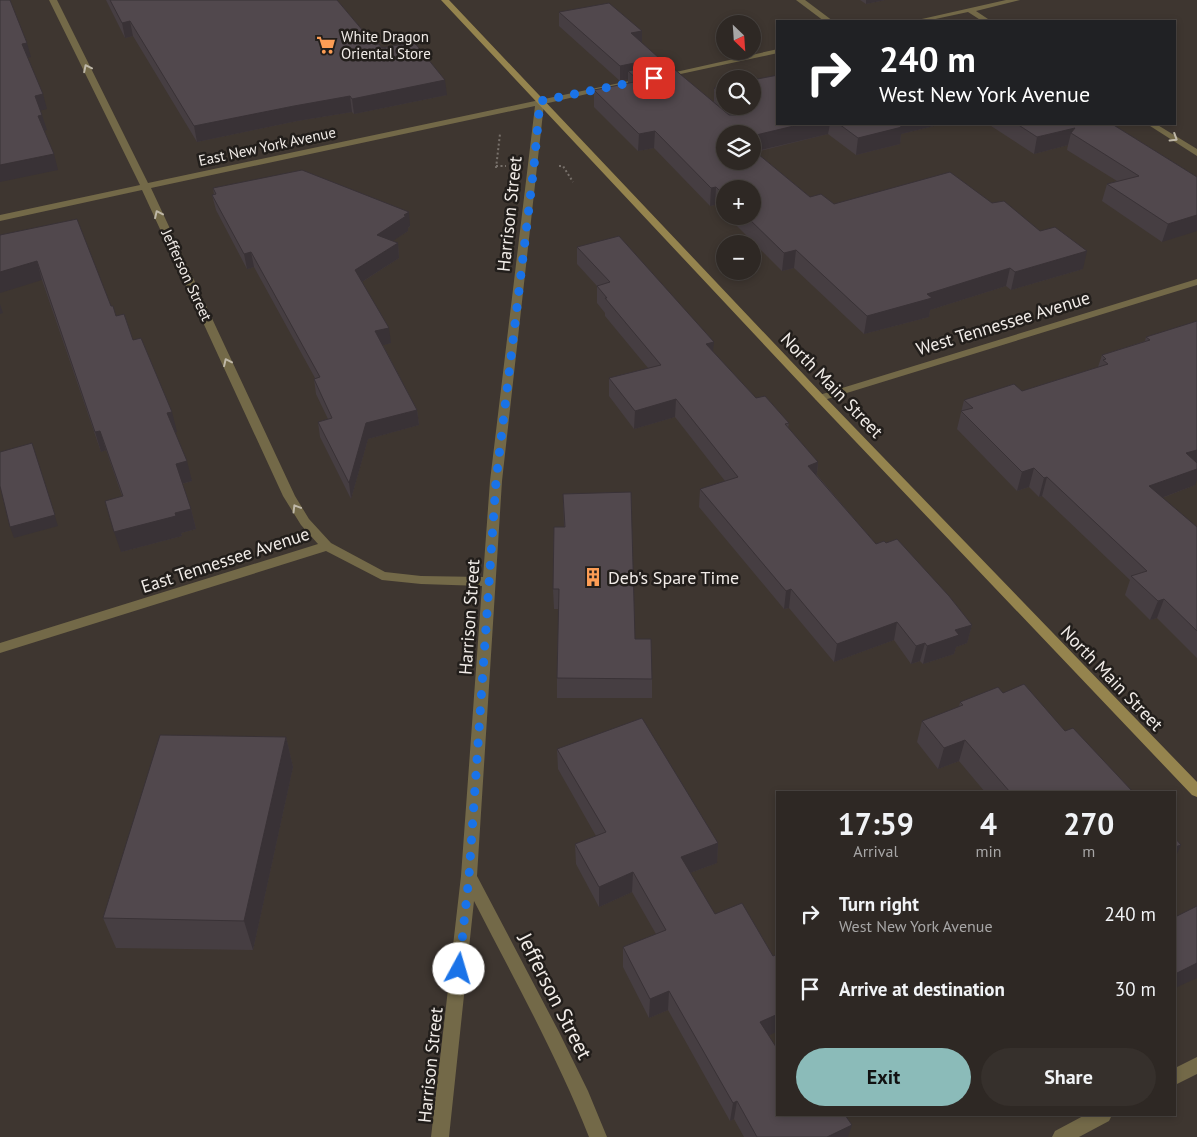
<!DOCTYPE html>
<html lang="en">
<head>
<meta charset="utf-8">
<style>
  body { margin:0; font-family:"PT Sans",sans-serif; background:#36302c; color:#f1f3f6; height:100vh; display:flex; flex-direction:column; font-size:19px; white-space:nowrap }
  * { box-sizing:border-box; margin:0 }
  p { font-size:16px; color:#a7a6a6 }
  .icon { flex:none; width:28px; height:28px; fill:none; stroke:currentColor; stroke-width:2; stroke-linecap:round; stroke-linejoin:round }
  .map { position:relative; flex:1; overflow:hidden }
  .side { position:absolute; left:776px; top:791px; width:400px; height:325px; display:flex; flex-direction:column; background:#2e2824; border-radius:0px; box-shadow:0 2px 8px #0003,0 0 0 1px #494441 }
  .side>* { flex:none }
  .guide { position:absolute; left:776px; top:20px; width:400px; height:105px; border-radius:0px; box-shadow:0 2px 8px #0003,0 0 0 1px #494441; background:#202124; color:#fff; overflow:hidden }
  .needle { width:32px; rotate:155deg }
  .fabs { position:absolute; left:716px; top:15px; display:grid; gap:10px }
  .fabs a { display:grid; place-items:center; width:45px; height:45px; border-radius:50%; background:#2e2824; box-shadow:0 2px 8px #0003,0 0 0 1px #494441; font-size:25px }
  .pin { position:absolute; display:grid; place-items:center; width:42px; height:42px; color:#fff; margin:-21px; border-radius:10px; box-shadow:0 2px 8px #0006 }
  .me { position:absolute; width:55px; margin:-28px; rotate:6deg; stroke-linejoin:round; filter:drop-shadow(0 0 4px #0008) }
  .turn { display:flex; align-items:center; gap:18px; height:105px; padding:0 20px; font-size:22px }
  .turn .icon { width:65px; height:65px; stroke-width:2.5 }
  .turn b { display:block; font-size:35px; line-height:42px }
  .eta { display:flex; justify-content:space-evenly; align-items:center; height:85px; text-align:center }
  .eta b { font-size:30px; font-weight:600; line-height:35px }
  .action { display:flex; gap:10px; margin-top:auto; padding:10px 20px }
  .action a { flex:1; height:58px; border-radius:30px; background:#8bbbb9; color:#111; font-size:20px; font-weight:600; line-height:58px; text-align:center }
  .action a+a { background:#36302c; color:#f1f3f6 }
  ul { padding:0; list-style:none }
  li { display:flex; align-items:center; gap:15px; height:75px; padding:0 20px }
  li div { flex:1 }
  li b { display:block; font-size:19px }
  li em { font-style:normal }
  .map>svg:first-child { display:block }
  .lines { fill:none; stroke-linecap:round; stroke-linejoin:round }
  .path { stroke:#77706a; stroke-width:2; stroke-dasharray:2 2.5; stroke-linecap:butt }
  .minor { fill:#736948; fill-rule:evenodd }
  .secondary { fill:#95844e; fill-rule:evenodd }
  .wall { fill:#463e42 }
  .shaded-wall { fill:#393236 }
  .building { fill:#51484d; stroke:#393236 }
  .oneway { stroke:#bfb8a8 }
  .route { stroke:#1a73e8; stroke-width:9; stroke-dasharray:0 16.2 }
  .labels { text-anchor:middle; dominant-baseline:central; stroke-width:5; stroke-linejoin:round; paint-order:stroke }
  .far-poi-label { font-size:15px; fill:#f1ece8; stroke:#221e1b; text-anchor:start }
  .far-street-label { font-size:15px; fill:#f1ece8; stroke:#221e1b }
  .street-label { font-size:18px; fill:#f1ece8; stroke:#221e1b }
  .poi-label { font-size:18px; fill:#f1ece8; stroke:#221e1b; text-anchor:start }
  .near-street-label { font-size:21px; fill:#f1ece8; stroke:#221e1b }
</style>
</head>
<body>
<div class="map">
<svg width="1197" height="1137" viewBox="0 0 1197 1137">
  <rect width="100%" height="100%" fill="#3e3630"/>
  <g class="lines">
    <path class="path" d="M496,166H506
      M559,166H563L573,182
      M496,168L500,134"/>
    <path class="minor" d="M49,0H57L148,183L643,78L647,80L544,104L502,481L477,876L559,1032L588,1091L607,1137H589C557,1056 514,979 474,901L449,1137H431L461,876L482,586L421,584L382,580L326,551L0,653V643L318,544L301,525L283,496L142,190L0,221V215L140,185ZM535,106L490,481L483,577L421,576L385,572L331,543L309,519L295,496L151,188Z
      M796,0H805L833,21H824Z
      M1006,0H1020L976,11L991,21H982L968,12L926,21H913Z
      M778,49V53L662,78L658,76Z
      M1147,124H1156L1197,149V156Z
      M1197,279V285L824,400H816L815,398L816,396Z
      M1197,1057V1074L1175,1085V1068Z
      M1085,1115H1112L1109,1121L1079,1137H1052L1055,1131Z"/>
    <path class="secondary" d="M441,0H449L824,396L1197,782V797L1192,795L816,400Z"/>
  </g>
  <path class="wall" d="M106,0H337L375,45L382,48L447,95L354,114L352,112L297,121L197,142L133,36L125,38Z
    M860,0H885L866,4Z
    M559,12L642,43L659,58V65L714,102V88L725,86V106H752L778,124H942L901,134L900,144L856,155L828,134L756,152L810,197L834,204L992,203L1083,269L1011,290L1006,286L930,310L929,317L864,334L794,268L782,271L727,216H752L725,189V214L715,205L710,206L654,148L638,151L594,107V90L628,84V79L620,81L559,26Z
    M988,124H1112L1197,177L1162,242L1102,201L1107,184L1117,181L1067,150L1068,145L1034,154Z
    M213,188L410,226L408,228V231L392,241L398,243L399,258L362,282L391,343L383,345L417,410L419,425L368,439L351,499L320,437L318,422L328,419L316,394L314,379L315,378L254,267L247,269L216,210L212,195H214Z
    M0,235L111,306L116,316L133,340L177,432H175L192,481L182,484L191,509L196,529L181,533L182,536L121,552L122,496L106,450L101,452L42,280Z
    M577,247L713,352L756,398L789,423L788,428L818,462L817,475L876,544L972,625L967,643L956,647L954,654L923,664L920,661L911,664L894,640L834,662L789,608L784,609L699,507L700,489L725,481L675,417L634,429L609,396V378L648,368L605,316V313L597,303V286L577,264Z
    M1197,321L1195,485L1162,498L1197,527V658L1157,618L1150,620L1125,595L1130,580L1042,496L1039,497L1029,487L1017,491L957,429L964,400L1022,391L1098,367L1102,355L1145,341L1146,337Z
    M563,494L635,639L652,679V698H557V678L559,609H554L553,589L564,527Z
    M1003,693L1065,731L1133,792H985L959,761L938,769L917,742L922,721L959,707L960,702Z
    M286,737L293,767L253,950L116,948L103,918Z
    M557,749L718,843L717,863L690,873L715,914L773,956L778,954V1031L769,1035L778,1115L848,1137H744L734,1119L730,1121L668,1010L649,1018L623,967V947L656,934L632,892L599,907L576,864L575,844L596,836L558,769Z"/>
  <path class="shaded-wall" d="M866,0H885L866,4Z
    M130,21L133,36L125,38L122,23Z
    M642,31V45L631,33Z
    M27,43L31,57L26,58L22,44Z
    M659,58V72L628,71V79L620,81V66Z
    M445,80L447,95L354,114L352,99Z
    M43,94L47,109L39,111L35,96Z
    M350,96L352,112L297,121L197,142L194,126L294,106Z
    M42,115L47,130L43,131L38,116Z
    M802,124H830L828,134L752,152V136Z
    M891,124H942L901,134L900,144L856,155L858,138Z
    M1075,128L1071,133L1068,145L1034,154L1037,137Z
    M655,131L654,148L638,151L639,134Z
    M54,154L58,170L0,182V165Z
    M716,187L715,205L710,206L711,188Z
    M409,212L410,226L408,228V231L379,250L377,235Z
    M1197,215V231L1162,242L1168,224Z
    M398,243L399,258L357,285L355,270Z
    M796,250L794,268L782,271L784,253Z
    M1087,251L1083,269L1011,290L1015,272Z
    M251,252L254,267L247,269L244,254Z
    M37,261L42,280L0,293V272Z
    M1010,268L1006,286L930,310L929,317L864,334L867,316L927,294Z
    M0,304L3,313L0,314Z
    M389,328L391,343L377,347L375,331Z
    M714,342L712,360L706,344Z
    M676,399L675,417L634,429L635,411Z
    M417,410L419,425L368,439L351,499L349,483L366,423Z
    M172,412L177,432L172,433L167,413Z
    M100,431L106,450L101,452L95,432Z
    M32,443L58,526L14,538L10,527Z
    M1197,450V466L1186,453Z
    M187,461L192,481L181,484L176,464Z
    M818,462L816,481L808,466Z
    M1034,468L1029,487L1017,491L1022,472Z
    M1197,469V480L1195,485L1143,505L1149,486Z
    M1047,477L1042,496L1039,497L1044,478Z
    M191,509L196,529L181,533L182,536L121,552L114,532L175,513Z
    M791,589L789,608L784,609L786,591Z
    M1164,599L1157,618L1150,620L1158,601Z
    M897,622L894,640L834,662L837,644Z
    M972,625L967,643L956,647L954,654L923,664L927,646L955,630Z
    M925,643L920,661L911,664L916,646Z
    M286,737L293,767L253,950L244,921Z
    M965,740L959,761L938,769L944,748Z
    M718,843L717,863L679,877L681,857Z
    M1181,845L1175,858V847Z
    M633,872L632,892L599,907V887Z
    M1197,963V978L1175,988V974Z
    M669,991L668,1010L649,1018L650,999Z
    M778,1014V1031L758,1041L760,1022Z
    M737,1101L734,1119L730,1121L733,1103Z
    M852,1125L848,1137H827Z"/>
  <path class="building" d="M0,0H10L27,43L22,44L43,94L35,96L42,115L38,116L54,154L0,165Z
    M110,0H337L375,45L379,44L382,48L414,42L445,80L352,99L350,96L294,106L194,126L130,21L122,23Z
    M609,3L642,31L631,33L659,58L620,66L559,12Z
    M667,63L729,115H736L738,113L737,108L735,106H752V80L778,75V124H802L752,136V134H725V161H752V149L810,197L821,194L834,204L950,172L992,203L1004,201L1040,231L1055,227L1087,251L1015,272L1010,268L927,294L932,298L867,316L796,250L784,253L746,216H752V189H725V196L716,187L711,188L655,131L639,134L594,90L639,81L628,71Z
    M725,86V97L714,88Z
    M839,124H897L902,127L858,138Z
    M1017,124H1112L1197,177V215L1168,224L1107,184L1139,176L1071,133L1075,128L1037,137Z
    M302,170L409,212L404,215L406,216L377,235L398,243L355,270L389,328L375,331L417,410L366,423L349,483L318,422L332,418L314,379L320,377L251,252L244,254L212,195L216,194L213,188Z
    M77,219L111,306H113L116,316L124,314L133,340L141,338L172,412L167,413L187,461L176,464L191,509L175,513L176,516L114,532L105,501L123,496L100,431L95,432L37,261L0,272V235Z
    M619,236L714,342L706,344L756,398L765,396L789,423L785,424L818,462L808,466L876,544L884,541L886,543L897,539L949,596L972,625L955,630L959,635L927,646L925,643L916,646L897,622L837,644L791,589L786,591L700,489L738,477L676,399L635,411L609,378L661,365L605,298H607L597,286L610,282L577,247Z
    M1197,321V450L1186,453L1197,463V469L1149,486L1197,527V631L1164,599L1158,601L1131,576L1147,571L1047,477L1044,478L1034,468L1022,472L961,411L973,408L964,400L1014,384L1022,391L1108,364L1103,360L1106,359L1102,355L1150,340L1146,337Z
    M32,443L55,515L10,527L0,486V452Z
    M631,492L635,639H651L652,679L557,678L559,589H553L554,527H565L563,494Z
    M1024,684L1065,731L1073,728L1133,792H1010L965,740L944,748L922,721L963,705L960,702L998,687L1003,693Z
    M642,718L718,843L681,857L715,914L742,903L773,956L778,954V1014L760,1022L778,1050V1115H845L852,1125L827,1137H757L737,1101L733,1103L669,991L650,999L623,947L666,930L633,872L599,887L575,844L606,832L557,749Z
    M160,735L286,737L244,921L103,918Z
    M1175,838L1181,845L1175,847Z
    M1197,906V963L1175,974V917Z"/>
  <defs><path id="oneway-chevron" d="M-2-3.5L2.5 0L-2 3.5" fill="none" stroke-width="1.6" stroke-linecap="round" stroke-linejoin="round" transform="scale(1.25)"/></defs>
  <g class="oneway">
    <use href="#oneway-chevron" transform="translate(87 68) rotate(-116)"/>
    <use href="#oneway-chevron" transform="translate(1174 138) rotate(32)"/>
    <use href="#oneway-chevron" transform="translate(158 214) rotate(-115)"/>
    <use href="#oneway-chevron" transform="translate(227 362) rotate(-115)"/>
    <use href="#oneway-chevron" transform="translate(296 508) rotate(-121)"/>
  </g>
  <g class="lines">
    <path class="route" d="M459,969L469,876L496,481L534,166L540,101L654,78"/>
  </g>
  <defs>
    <g id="supermarket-bare" transform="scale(1.5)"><path d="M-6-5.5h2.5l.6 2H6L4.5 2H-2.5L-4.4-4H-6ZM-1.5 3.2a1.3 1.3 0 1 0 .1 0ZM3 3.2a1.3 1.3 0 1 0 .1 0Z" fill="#fd9d55" stroke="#221e1b" stroke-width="2.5" paint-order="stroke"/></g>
    <g id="building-bare" transform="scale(1.5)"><path d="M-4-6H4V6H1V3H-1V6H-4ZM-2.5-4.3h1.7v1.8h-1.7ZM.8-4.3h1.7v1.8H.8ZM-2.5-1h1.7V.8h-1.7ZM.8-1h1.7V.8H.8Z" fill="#fd9d55" stroke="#221e1b" stroke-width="2.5" paint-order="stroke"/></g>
  </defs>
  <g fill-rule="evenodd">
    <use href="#supermarket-bare" x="326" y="45"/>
    <use href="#building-bare" x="593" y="577"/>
  </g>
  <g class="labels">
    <g class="far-poi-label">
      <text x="341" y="36">White Dragon<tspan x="341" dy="17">Oriental Store</tspan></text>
    </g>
    <g class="far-street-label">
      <text transform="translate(267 146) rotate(-12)">East New York Avenue</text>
      <text transform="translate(187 275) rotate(65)">Jefferson Street</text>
    </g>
    <g class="street-label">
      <text transform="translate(509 214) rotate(-84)">Harrison Street</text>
      <text transform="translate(1003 323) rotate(-17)">West Tennessee Avenue</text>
      <text transform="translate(832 385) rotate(46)">North Main Street</text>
      <text transform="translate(225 560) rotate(-18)">East Tennessee Avenue</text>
      <text transform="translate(469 617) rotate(-86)">Harrison Street</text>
      <text transform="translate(1112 678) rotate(46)">North Main Street</text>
      <text transform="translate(430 1065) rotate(-84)">Harrison Street</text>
    </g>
    <g class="poi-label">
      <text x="608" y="577">Deb's Spare Time</text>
    </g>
    <g class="near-street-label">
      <text transform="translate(555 996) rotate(63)">Jefferson Street</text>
    </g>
  </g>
</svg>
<div class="fabs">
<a><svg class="needle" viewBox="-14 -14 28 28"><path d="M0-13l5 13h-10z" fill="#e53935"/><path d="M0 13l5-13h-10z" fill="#a7a6a6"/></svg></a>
<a><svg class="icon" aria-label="search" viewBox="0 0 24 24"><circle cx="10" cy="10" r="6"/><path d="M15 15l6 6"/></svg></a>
<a><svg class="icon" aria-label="layers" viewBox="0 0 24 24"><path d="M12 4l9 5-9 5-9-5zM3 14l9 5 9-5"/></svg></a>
<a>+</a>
<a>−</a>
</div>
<div class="pin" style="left:654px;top:78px;background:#d93025"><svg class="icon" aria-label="arrive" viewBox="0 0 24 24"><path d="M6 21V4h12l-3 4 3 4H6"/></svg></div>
<svg class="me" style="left:459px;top:969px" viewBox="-20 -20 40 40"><circle r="19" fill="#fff"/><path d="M0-13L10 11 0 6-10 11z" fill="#1a73e8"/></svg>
<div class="guide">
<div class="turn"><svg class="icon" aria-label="right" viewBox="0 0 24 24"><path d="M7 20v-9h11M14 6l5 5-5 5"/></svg><div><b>240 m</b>West New York Avenue</div></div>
</div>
<section class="side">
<div class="eta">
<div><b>17:59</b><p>Arrival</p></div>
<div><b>4</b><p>min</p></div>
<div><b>270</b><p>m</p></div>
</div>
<ul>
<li><svg class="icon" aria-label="right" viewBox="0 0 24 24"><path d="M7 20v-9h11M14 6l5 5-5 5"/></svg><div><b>Turn right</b><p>West New York Avenue</p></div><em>240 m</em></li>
<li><svg class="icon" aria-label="arrive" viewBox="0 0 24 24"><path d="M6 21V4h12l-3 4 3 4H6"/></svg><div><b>Arrive at destination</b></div><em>30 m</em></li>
</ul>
<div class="action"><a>Exit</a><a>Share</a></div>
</section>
</div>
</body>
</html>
